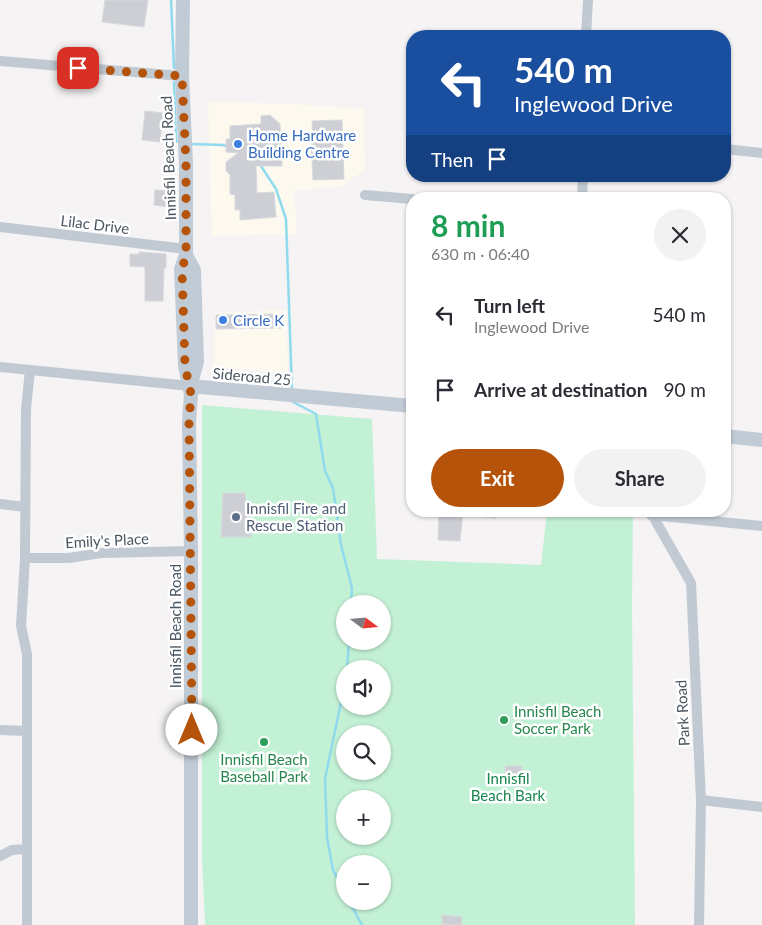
<!DOCTYPE html>
<html lang="en">
<head>
<meta charset="utf-8">
<style>
  body { margin:0; font-family:Lato,sans-serif; background:#f2f2f3; color:#2b2b33; height:100vh; display:flex; flex-direction:column; font-size:19px; white-space:nowrap }
  * { box-sizing:border-box; margin:0 }
  p { font-size:16px; color:#7c7c81 }
  .icon { flex:none; width:28px; height:28px; fill:none; stroke:currentColor; stroke-width:2; stroke-linecap:round; stroke-linejoin:round }
  .map { position:relative; flex:1; overflow:hidden }
  .details { position:absolute; left:406px; top:192px; width:325px; height:325px; display:flex; flex-direction:column; background:#fff; border-radius:20px; box-shadow:0 1px 4px #0004 }
  .details>* { flex:none }
  .hud { position:absolute; left:406px; top:30px; width:325px; height:152px; border-radius:20px; box-shadow:0 1px 4px #0004; background:#1a4fa0; color:#fff; overflow:hidden }
  .needle { width:32px; rotate:106deg }
  .controls { position:absolute; left:336px; top:595px; display:grid; gap:10px }
  .controls a { display:grid; place-items:center; width:55px; height:55px; border-radius:50%; background:#fff; box-shadow:0 1px 4px #0004; font-size:25px }
  .pin { position:absolute; display:grid; place-items:center; width:42px; height:42px; color:#fff; margin:-21px; border-radius:10px; box-shadow:0 2px 8px #0006 }
  .me { position:absolute; width:55px; margin:-28px; rotate:0deg; stroke-linejoin:round; filter:drop-shadow(0 0 4px #0008) }
  .turn { display:flex; align-items:center; gap:18px; height:105px; padding:0 25px; font-size:22px }
  .turn .icon { width:65px; height:65px; stroke-width:2.5 }
  .turn b { display:block; font-size:35px; line-height:42px }
  .then { display:flex; align-items:center; height:48px; padding:0 25px; background:#0003; gap:10px; font-size:19px }
  .round { display:grid; place-items:center; flex:none; width:52px; height:52px; border-radius:26px; background:#f2f2f3 }
  .head { display:flex; align-items:center; justify-content:space-between; height:85px; padding:0 25px }
  h1 { font-size:30px; font-weight:700; line-height:38px; color:#1e9e55 }
  .cta { display:flex; gap:10px; margin-top:auto; padding:10px 25px }
  .cta a { flex:1; height:58px; border-radius:30px; background:#b45309; color:#fff; font-size:20px; font-weight:700; line-height:58px; text-align:center }
  .cta a+a { background:#f2f2f3; color:#2b2b33 }
  ul { padding:0; list-style:none }
  li { display:flex; align-items:center; gap:15px; height:75px; padding:0 25px }
  li div { flex:1 }
  li b { display:block; font-size:19px }
  li em { font-style:normal }
  .map>svg:first-child { display:block }
  .commercial { fill:#fdf9ef }
  .green { fill:#c3f1d5; fill-rule:evenodd }
  .lines { fill:none; stroke-linecap:round; stroke-linejoin:round }
  .stream { stroke:#90daee; stroke-width:2.5 }
  .building { fill:#cdcfd5; stroke:#d7d9de }
  .street { stroke:#c1cad2; stroke-width:10 }
  .secondary { stroke:#c1cbd6; stroke-width:14 }
  .route { stroke:#b45309; stroke-width:9; stroke-dasharray:0 16.2 }
  .shop-dot { fill:#3f7fe0; stroke:#fff; stroke-width:2 }
  .service-dot { fill:#5c6f8a; stroke:#fff; stroke-width:2 }
  .leisure-dot { fill:#2e9e5b; stroke:#fff; stroke-width:2 }
  .labels { text-anchor:middle; dominant-baseline:central; stroke-width:5; stroke-linejoin:round; paint-order:stroke }
  .shop-label { font-size:15px; fill:#366cbe; stroke:#fff; text-anchor:start }
  .street-label { font-size:15px; fill:#4a5661; stroke:#fff }
  .service-label { font-size:15px; fill:#4e5e75; stroke:#fff; text-anchor:start }
  .leisure-label { font-size:15px; fill:#27864d; stroke:#fff; text-anchor:start }
  .park-label { font-size:15px; fill:#17864f; stroke:#fff }
</style>
</head>
<body>
<div class="map">
<svg width="762" height="925" viewBox="0 0 762 925">
  <rect width="100%" height="100%" fill="#f5f3f3"/>
  <path class="commercial" d="M208,102L294,104L364,109L365,169L343,186L294,191L297,234L212,236Z
    M286,310L288,374L214,366L215,313Z"/>
  <path class="green" d="M202,405L372,419L377,559L541,565L547,511H633L632,605L635,925H205L202,858ZM345,604H382V641H345ZM345,669H382V706H345ZM345,734H382V771H345ZM345,799H382V836H345ZM345,864H382V901H345Z"/>
  <g class="lines">
    <path class="stream" d="M171,0L174,68
      M174,82L176,141L180,142
      M190,144L223,145L229,147
      M259,163L276,189L286,219L292,391
      M293,399V402L316,414L325,471L333,488L341,545L352,588L351,604
      M347,669L349,641
      M345,683L325,779L327,837L333,870L345,893
      M349,901L362,925"/>
  </g>
  <path class="building" d="M105,0H148L144,27L102,22Z
    M145,111L163,113L160,142L142,140Z
    M270,115L280,124L282,166H256L257,193L274,192L276,217L240,220V210H235V195L230,194V175L226,171V162L238,153L226,152V139H230V126L261,124V116Z
    M342,120L344,179L313,180L311,138H313L312,121Z
    M155,190L170,191L169,207L154,205Z
    M139,252L166,254V268H164L163,301H145V267L130,266V254H139Z
    M283,314V328L216,329V315Z
    M223,493H245L246,507H251V537H221Z
    M439,511H463L460,541L438,540Z
    M474,511H497L496,518L473,516Z
    M505,766H522V786H506Z
    M442,915L462,917L461,925L442,924Z"/>
  <g class="lines">
    <path class="street" d="M586,36L588,0
      M0,61L182,76
      M725,149L762,153
      M365,195L412,199
      M582,199L583,176
      M0,227L186,249
      M0,367L190,386
      M0,504L25,507
      M650,511L691,583L701,800L699,925
      M651,515L762,526
      M25,558H69L101,553L191,551
      M0,730L26,731
      M701,800L762,807
      M0,856L12,850L26,849
      M27,925V654L21,626L25,558L26,409L30,370"/>
    <path class="secondary" d="M183,0L182,76L186,163V255L181,269L185,366L191,394L189,422L191,551V925
      M186,255L194,270L197,362L191,383
      M190,386L412,406
      M725,436L762,440"/>
  </g>
  <g class="lines">
    <path class="route" d="M78,68L182,76L186,163V255L182,269L185,366L191,394L189,422L192,730"/>
  </g>
  <g class="shop-dot">
    <circle cx="238" cy="144" r="5"/>
    <circle cx="223" cy="320" r="5"/>
  </g>
  <circle class="service-dot" cx="236" cy="517" r="5"/>
  <g class="leisure-dot">
    <circle cx="504" cy="720" r="5"/>
    <circle cx="264" cy="742" r="5"/>
  </g>
  <g class="labels">
    <g class="shop-label">
      <text x="248" y="135">Home Hardware<tspan x="248" dy="17">Building Centre</tspan></text>
      <text x="233" y="320">Circle K</text>
    </g>
    <g class="street-label">
      <text transform="translate(168 158) rotate(-92)">Innisfil Beach Road</text>
      <text transform="translate(95 224) rotate(7)">Lilac Drive</text>
      <text transform="translate(252 376) rotate(5)">Sideroad 25</text>
      <text transform="translate(107 540) rotate(-3)">Emily's Place</text>
      <text transform="translate(175 626) rotate(-90)">Innisfil Beach Road</text>
      <text transform="translate(682 713) rotate(-93)">Park Road</text>
    </g>
    <g class="service-label">
      <text x="246" y="508">Innisfil Fire and<tspan x="246" dy="17">Rescue Station</tspan></text>
    </g>
    <g class="leisure-label">
      <text x="514" y="711">Innisfil Beach<tspan x="514" dy="17">Soccer Park</tspan></text>
      <text x="264" y="759" text-anchor="middle">Innisfil Beach<tspan x="264" dy="17">Baseball Park</tspan></text>
    </g>
    <g class="park-label">
      <text x="508" y="778">Innisfil<tspan x="508" dy="17">Beach Bark</tspan></text>
    </g>
  </g>
</svg>
<div class="controls">
<a><svg class="needle" viewBox="-14 -14 28 28"><path d="M0-13l5 13h-10z" fill="#e53935"/><path d="M0 13l5-13h-10z" fill="#7c7c81"/></svg></a>
<a><svg class="icon" aria-label="sound" viewBox="0 0 24 24"><path d="M4 9h4l5-4v14l-5-4H4zM17 9q2 3 0 6"/></svg></a>
<a><svg class="icon" aria-label="search" viewBox="0 0 24 24"><circle cx="10" cy="10" r="6"/><path d="M15 15l6 6"/></svg></a>
<a>+</a>
<a>−</a>
</div>
<div class="pin" style="left:78px;top:68px;background:#d93025"><svg class="icon" aria-label="arrive" viewBox="0 0 24 24"><path d="M6 21V4h12l-3 4 3 4H6"/></svg></div>
<svg class="me" style="left:192px;top:730px" viewBox="-20 -20 40 40"><circle r="19" fill="#fff"/><path d="M0-13L10 11 0 6-10 11z" fill="#b45309"/></svg>
<div class="hud">
<div class="turn"><svg class="icon" aria-label="left" viewBox="0 0 24 24"><path d="M17 20v-9H6M10 6l-5 5 5 5"/></svg><div><b>540 m</b>Inglewood Drive</div></div>
<div class="then">Then<svg class="icon" aria-label="arrive" viewBox="0 0 24 24"><path d="M6 21V4h12l-3 4 3 4H6"/></svg></div>
</div>
<section class="details">
<div class="head"><div><h1>8 min</h1><p>630 m · 06:40</p></div><a class="round"><svg class="icon" aria-label="close" viewBox="0 0 24 24"><path d="M6 6l12 12M18 6L6 18"/></svg></a></div>
<ul>
<li><svg class="icon" aria-label="left" viewBox="0 0 24 24"><path d="M17 20v-9H6M10 6l-5 5 5 5"/></svg><div><b>Turn left</b><p>Inglewood Drive</p></div><em>540 m</em></li>
<li><svg class="icon" aria-label="arrive" viewBox="0 0 24 24"><path d="M6 21V4h12l-3 4 3 4H6"/></svg><div><b>Arrive at destination</b></div><em>90 m</em></li>
</ul>
<div class="cta"><a>Exit</a><a>Share</a></div>
</section>
</div>
</body>
</html>
